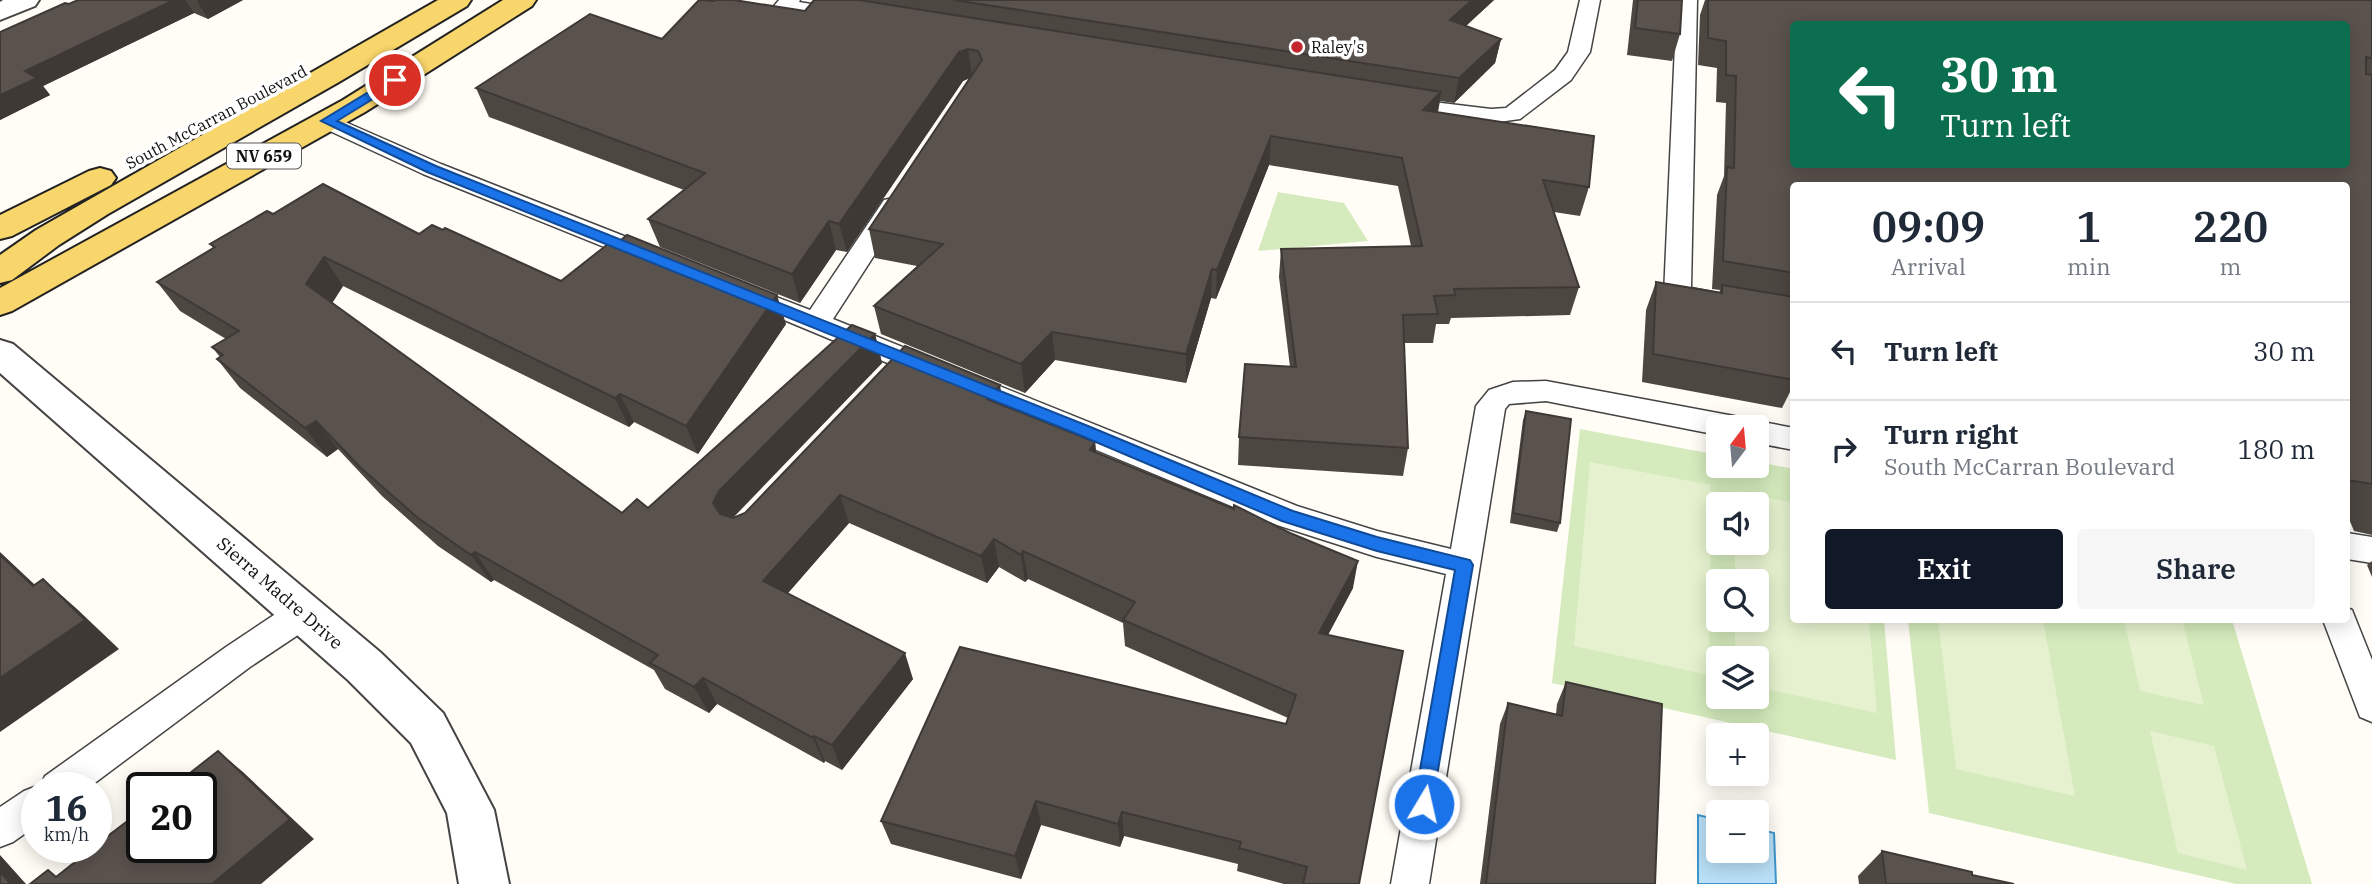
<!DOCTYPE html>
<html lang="en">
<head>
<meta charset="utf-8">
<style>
  body { margin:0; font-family:"IBM Plex Serif",serif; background:#f6f6f7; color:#1f2937; height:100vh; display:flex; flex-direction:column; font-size:26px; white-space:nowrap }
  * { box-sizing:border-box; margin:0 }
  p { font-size:23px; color:#747a83 }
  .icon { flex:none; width:38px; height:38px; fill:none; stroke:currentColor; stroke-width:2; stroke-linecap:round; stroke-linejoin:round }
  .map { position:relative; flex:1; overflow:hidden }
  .drawer { position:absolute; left:1790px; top:182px; width:560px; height:441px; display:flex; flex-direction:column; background:#fff; border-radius:7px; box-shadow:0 4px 18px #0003 }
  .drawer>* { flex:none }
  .banner { position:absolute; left:1790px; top:21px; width:560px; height:147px; border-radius:7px; box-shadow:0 4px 18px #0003; background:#0b6e4f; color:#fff; overflow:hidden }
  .needle { width:46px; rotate:16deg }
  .tools { position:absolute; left:1706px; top:415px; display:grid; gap:14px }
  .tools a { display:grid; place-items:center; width:63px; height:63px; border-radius:7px; background:#fff; box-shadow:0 4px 18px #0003; font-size:35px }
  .speed { position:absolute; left:21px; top:772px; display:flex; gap:14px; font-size:35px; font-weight:700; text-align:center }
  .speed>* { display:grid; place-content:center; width:91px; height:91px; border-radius:50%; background:#fff; box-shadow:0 4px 18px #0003; line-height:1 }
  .speed small { font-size:18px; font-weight:400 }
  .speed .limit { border:4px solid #111; border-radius:10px; background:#fff; color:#111 }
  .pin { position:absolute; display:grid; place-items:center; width:60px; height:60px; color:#fff; margin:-30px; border:4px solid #fff; border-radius:50%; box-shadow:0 2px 7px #0007 }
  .me { position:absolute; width:77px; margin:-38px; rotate:9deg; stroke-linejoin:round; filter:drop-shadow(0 0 5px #0008) }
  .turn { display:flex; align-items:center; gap:24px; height:147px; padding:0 35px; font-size:32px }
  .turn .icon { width:91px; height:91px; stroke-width:2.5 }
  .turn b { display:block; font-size:49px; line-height:60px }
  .eta { display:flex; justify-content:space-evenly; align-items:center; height:119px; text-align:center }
  .eta b { font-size:42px; font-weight:600; line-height:49px }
  .primary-button { display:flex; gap:14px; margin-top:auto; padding:14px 35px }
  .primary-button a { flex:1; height:80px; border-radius:7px; background:#111827; color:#fff; font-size:28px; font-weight:600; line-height:80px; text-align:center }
  .primary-button a+a { background:#f6f6f7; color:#1f2937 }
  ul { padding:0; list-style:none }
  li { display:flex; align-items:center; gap:21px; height:98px; padding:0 35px; border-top:2px solid #e0e1e3 }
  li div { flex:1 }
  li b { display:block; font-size:26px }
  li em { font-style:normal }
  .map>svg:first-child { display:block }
  .green { fill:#d5ebbd; fill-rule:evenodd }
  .pitch { fill:#e6f2cf }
  .water { fill:#b9e0f7; stroke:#3f96cf; stroke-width:2 }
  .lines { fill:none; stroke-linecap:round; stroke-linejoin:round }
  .lane-casing { stroke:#444; stroke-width:3 }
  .street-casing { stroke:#444; stroke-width:4 }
  .primary-casing { stroke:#222; stroke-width:4 }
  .lane { fill:#fff; fill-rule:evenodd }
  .street { fill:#fff; fill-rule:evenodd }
  .primary { fill:#f9d66b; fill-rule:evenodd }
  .wall { fill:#4d4742 }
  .shaded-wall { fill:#3f3936 }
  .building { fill:#5a524d; stroke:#3f3936; stroke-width:2; fill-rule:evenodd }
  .route { fill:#1a73e8; stroke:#114b97; stroke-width:2 }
  .poi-dot { fill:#c4262e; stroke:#fff; stroke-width:2.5 }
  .labels { text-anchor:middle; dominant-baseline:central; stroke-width:7; stroke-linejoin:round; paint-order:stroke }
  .far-poi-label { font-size:16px; fill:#111; stroke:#fff; text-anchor:start }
  .far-street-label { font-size:16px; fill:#111; stroke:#fff }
  .shield { fill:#fff; stroke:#585858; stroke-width:2 }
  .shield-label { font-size:16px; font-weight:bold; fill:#111 }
  .street-label { font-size:18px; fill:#111; stroke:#fff }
</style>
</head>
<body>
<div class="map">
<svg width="2372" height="884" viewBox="0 0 2372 884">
  <rect width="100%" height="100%" fill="#fffdf5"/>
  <path class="green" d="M1278,192L1344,203L1368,241L1258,251Z
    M1580,429L1718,455V466H1757V462L1794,469V620H1884L1896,760L1552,683ZM1718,504H1757V542H1718ZM1718,581H1757V620H1718ZM1718,658H1757V696H1718Z
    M1908,620H2232L2312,884H2236L1929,813Z"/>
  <path class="pitch" d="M1590,462L1711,485L1709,675L1574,646Z
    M1735,491L1794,503V620H1869L1877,713L1757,687V658H1735V620H1757V581H1735V543L1757,542V504H1735Z
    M1938,620H2043L2075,796L1956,769Z
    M2124,620H2182L2204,705L2140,691Z
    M2150,731L2214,746L2247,870L2178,853Z"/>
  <path class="water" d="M1698,815L1718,820V850H1757V829L1774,833L1776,884H1698Z"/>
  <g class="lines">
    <g class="lane-casing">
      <path id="lane" d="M779,0H800L799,2L854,11L857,16L854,21L846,22L785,12L778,10L774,6Z
        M1580,0H1600L1590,52L1571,80L1520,119L1491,123L1400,112L1392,110L1388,105L1392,100L1400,98L1491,109L1506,108L1555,70L1568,52Z
        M1677,0H1697L1691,288L1717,293L1720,300L1717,307L1707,309L1668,301L1664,295Z
        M327,114L441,164L662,251L666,257L662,263L653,266L644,263L423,174L319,126L315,121L319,116Z
        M893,198L902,200L906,206L833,319L1297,506L1377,531L1451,549L1476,406L1489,390L1513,382L1546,381L1734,416L1744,419L1747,424L1757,421L1794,428V450L1757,443V427H1718V435L1546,401L1509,404L1505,409L1429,884H1391L1446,574L1377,557L1277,525L736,300L732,294L736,288L745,285L810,310L884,200Z
        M2347,533L2372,537V563L2347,559Z
        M304,599L316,603L321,613L316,623L250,667L88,788H37V825L13,842L0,847V807L24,791L37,786L40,787L45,776L226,647L292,603Z
        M2347,608L2352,610L2372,660V722L2360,717L2323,620H2347Z"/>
    </g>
    <g class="street-casing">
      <path id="street" d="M3,0H39L35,6L0,20V2Z
        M0,340L13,344L380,652L443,713L494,810L509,884H459L447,813L411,743L348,680L0,373Z"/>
    </g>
    <g class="primary-casing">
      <path id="primary" d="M438,0H471L467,6L339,82L108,214L59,245L12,280L0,283V255L36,230Z
        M503,0H536L532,6L365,112L12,311L0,315V288L343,100Z
        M100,168L111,171L116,178L111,185L12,236L0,239V215L89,171Z"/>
    </g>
    <use href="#lane" class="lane"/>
    <use href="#street" class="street"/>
    <use href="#primary" class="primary"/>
  </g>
  <path class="wall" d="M78,0H243L208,19L194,13L43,86L50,95L0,120V32Z
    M814,0H1494L1466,26L1501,39L1495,63L1454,103L1440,101L1438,112L1589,187L1580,216L1554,212L1579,287L1570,315L1451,318L1449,324H1436L1433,343H1404L1408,448L1403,476L1238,465L1239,437L1290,367L1279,277L1281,249L1411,246L1398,186L1269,165L1216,299L1211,298L1186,383L1055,360L1025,393L881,334L874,306L917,266L875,258L869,229L970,78L963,81L847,252L836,250L800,303L660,247L648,219L684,190L489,117L476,88L662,39L805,11Z
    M1633,0H1682L1680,34L1672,61L1627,55Z
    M1705,0H2372V535L2354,531L2347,514V186H1794V384L1782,408L1642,382L1646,310L1656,282L1719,293L1720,290L1712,289L1717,195L1724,176L1726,103L1716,102L1717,68L1698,65L1700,15Z
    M273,214L419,234L443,230L561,281L786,324L698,454L634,422L629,427L343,286L332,303L622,513L648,508L875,334L882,363L733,518L1004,406L1095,442L1096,452L1353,588L1328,635L1359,884H1284L1237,871L1238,864L1124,836L1120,847L1041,825L1021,879L891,844L881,821L1286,724L1288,718L1125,646L1123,623L1028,579L1025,582L999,567L987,583L849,523L788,593L913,679L842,770L825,761L824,763L717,704L709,713L665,689L654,670L494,580L491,582L438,546L382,496L338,449L327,457L240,388L217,359L220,357L212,347L226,339L180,311L157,282L213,248L210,244Z
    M1526,411L1560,523L1557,532L1510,523L1523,420Z
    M2372,561V577L2367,565Z
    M1566,682L1655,884H1480L1500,724L1508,703L1556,714L1557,704Z
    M1882,851L1972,875L2014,884H1859L1858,876Z"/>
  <path class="shaded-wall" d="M174,0H185L194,13L43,86L50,95L0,120V95L25,71Z
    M200,0H243L208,19L197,1Z
    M1472,0H1494L1446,44L1450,20Z
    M1501,39L1495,63L1454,103L1459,78Z
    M968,49L972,77L963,81L847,252L839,224L959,52Z
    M1441,92L1436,121L1423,110Z
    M1271,136L1269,165L1216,299L1217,270Z
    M829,221L836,250L800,303L792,274Z
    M324,257L343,286L326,313L306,284Z
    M1212,269L1211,298L1186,383V354Z
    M777,295L786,324L698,454L686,426Z
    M1052,332L1055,360L1025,393L1021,364Z
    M875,334L882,363L731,519L726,531L713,503L719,491Z
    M1000,385L1005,414L987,399Z
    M620,394L634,422L629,427L615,398Z
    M316,421L338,449L327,457L305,428Z
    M1095,442L1098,471L1090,450Z
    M840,495L849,523L775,608L763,581Z
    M994,539L999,567L987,583L981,556Z
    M1023,551L1028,579L1025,582L1021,555Z
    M0,552L68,616L33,586L0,555Z
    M475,552L494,580L491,582L471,555Z
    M1358,561L1353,588L1315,659L1319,633Z
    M43,579L77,609L119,649L0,732V678Z
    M905,653L913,679L842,770L832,745Z
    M703,678L717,704L709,713L694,687Z
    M814,736L825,761L824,763L813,738Z
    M218,751L243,772L314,839L261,884H212Z
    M1036,801L1041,825L1021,879L1015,856Z
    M1122,812L1124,836L1120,847L1118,824Z
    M0,855L26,884H11L0,872Z"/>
  <path class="building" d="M78,0H174L25,71L37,78L0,95V32L65,3L69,4Z
    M699,0L714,1L715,0H734L805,11L814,0H859L1441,92L1423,110L1594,136L1589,187L1543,180L1579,287L1454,289L1455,295L1434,296L1438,314L1403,315L1408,448L1239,437L1245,364L1296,367L1281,249L1422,246L1402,158L1271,136L1217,270L1212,269L1186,354L1052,332L1021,364L874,306L943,244L869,229L982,60L978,51L968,49L959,52L839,224L829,221L792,274L648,219L705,173L476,88L590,14L662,39Z
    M954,0H1472L1450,20L1501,39L1459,78Z
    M1638,0H1682L1680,34L1635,28Z
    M1708,0H2372V58L2366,57V74L2372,75V484L2347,480V186H1794V273L1723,261L1727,167L1734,168L1736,76L1726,75V41L1708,38ZM1794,24H2347V164H1794Z
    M323,184L419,234L432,225L443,230L445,228L561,281L608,244L614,246L627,235L777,295L686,426L620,394L615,398L324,257L306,284L622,513L637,499L648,508L852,325L875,334L719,491L713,503L720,514L733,518L745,513L905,346L1000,385L987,399L1095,442L1090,450L1234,509V505L1290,533L1358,561L1319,633L1403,651L1359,884H1303L1307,867L1239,848L1241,842L1122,812L1118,824L1036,801L1015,856L881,821L960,647L1286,724L1296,695L1123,620L1135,602L1023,551L1021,555L994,539L981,556L840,495L763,581L905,653L832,745L814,736L813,738L703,678L694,687L650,663L658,655L475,552L471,555L418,518L361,468L316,421L305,428L217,359L223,355L212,347L239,331L157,282L215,247L210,244L267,211L273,214Z
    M1656,282L1722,293V285L1794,297V380L1653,354Z
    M1526,411L1571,419L1560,523L1513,513Z
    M0,555L33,586L43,579L85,620L0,678Z
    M1566,682L1662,704L1655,884H1486L1508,703L1562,716Z
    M218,751L290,819L212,884H30L48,870L56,877L94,847H96V845L142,810V847H201V788H171Z
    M1882,851L1972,872V875L2014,884H1886Z
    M0,872L11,884H0Z"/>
  <path class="route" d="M395,76L401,80L399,83L337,121L436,166L1088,426L1293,511L1377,537L1470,560L1473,565L1431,811L1424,814L1417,811L1414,804L1455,570L1377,551L1282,521L1077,434L427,172L321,121Z"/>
  <circle class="poi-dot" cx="1297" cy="47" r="7"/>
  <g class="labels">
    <g class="far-poi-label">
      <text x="1311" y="47">Raley's</text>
    </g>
    <g class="far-street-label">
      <text transform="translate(216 117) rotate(-28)">South McCarran Boulevard</text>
    </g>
    <rect class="shield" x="227" y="143.5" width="74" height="25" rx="5"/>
    <g class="shield-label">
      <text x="264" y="156">NV 659</text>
    </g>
    <g class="street-label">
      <text transform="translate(280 593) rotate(41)">Sierra Madre Drive</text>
    </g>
  </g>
</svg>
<div class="tools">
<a><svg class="needle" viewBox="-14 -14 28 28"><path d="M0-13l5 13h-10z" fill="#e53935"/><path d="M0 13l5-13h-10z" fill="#747a83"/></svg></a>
<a><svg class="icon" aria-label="sound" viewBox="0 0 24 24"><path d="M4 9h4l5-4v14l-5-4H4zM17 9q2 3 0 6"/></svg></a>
<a><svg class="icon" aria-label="search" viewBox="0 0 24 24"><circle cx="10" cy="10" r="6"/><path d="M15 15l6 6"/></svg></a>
<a><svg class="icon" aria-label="layers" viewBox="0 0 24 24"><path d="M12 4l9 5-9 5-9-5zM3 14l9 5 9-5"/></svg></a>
<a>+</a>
<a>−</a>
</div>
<div class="speed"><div>16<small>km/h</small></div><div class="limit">20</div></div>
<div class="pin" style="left:395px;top:80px;background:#d93025"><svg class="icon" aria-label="arrive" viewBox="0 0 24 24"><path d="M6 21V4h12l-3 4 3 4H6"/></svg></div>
<svg class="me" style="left:1424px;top:804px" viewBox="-20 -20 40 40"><circle r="17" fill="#1a73e8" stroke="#fff" stroke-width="3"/><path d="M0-11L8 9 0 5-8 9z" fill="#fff"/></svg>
<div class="banner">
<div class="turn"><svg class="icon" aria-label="left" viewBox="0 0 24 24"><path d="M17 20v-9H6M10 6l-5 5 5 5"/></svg><div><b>30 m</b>Turn left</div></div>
</div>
<section class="drawer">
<div class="eta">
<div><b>09:09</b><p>Arrival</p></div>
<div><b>1</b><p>min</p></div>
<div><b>220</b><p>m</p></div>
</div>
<ul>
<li><svg class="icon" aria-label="left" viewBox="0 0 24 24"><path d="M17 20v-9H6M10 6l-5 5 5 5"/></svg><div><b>Turn left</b></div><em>30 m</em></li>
<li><svg class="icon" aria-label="right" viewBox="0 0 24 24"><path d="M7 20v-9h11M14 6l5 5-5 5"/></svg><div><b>Turn right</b><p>South McCarran Boulevard</p></div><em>180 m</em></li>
</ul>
<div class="primary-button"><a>Exit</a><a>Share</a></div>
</section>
</div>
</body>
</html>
